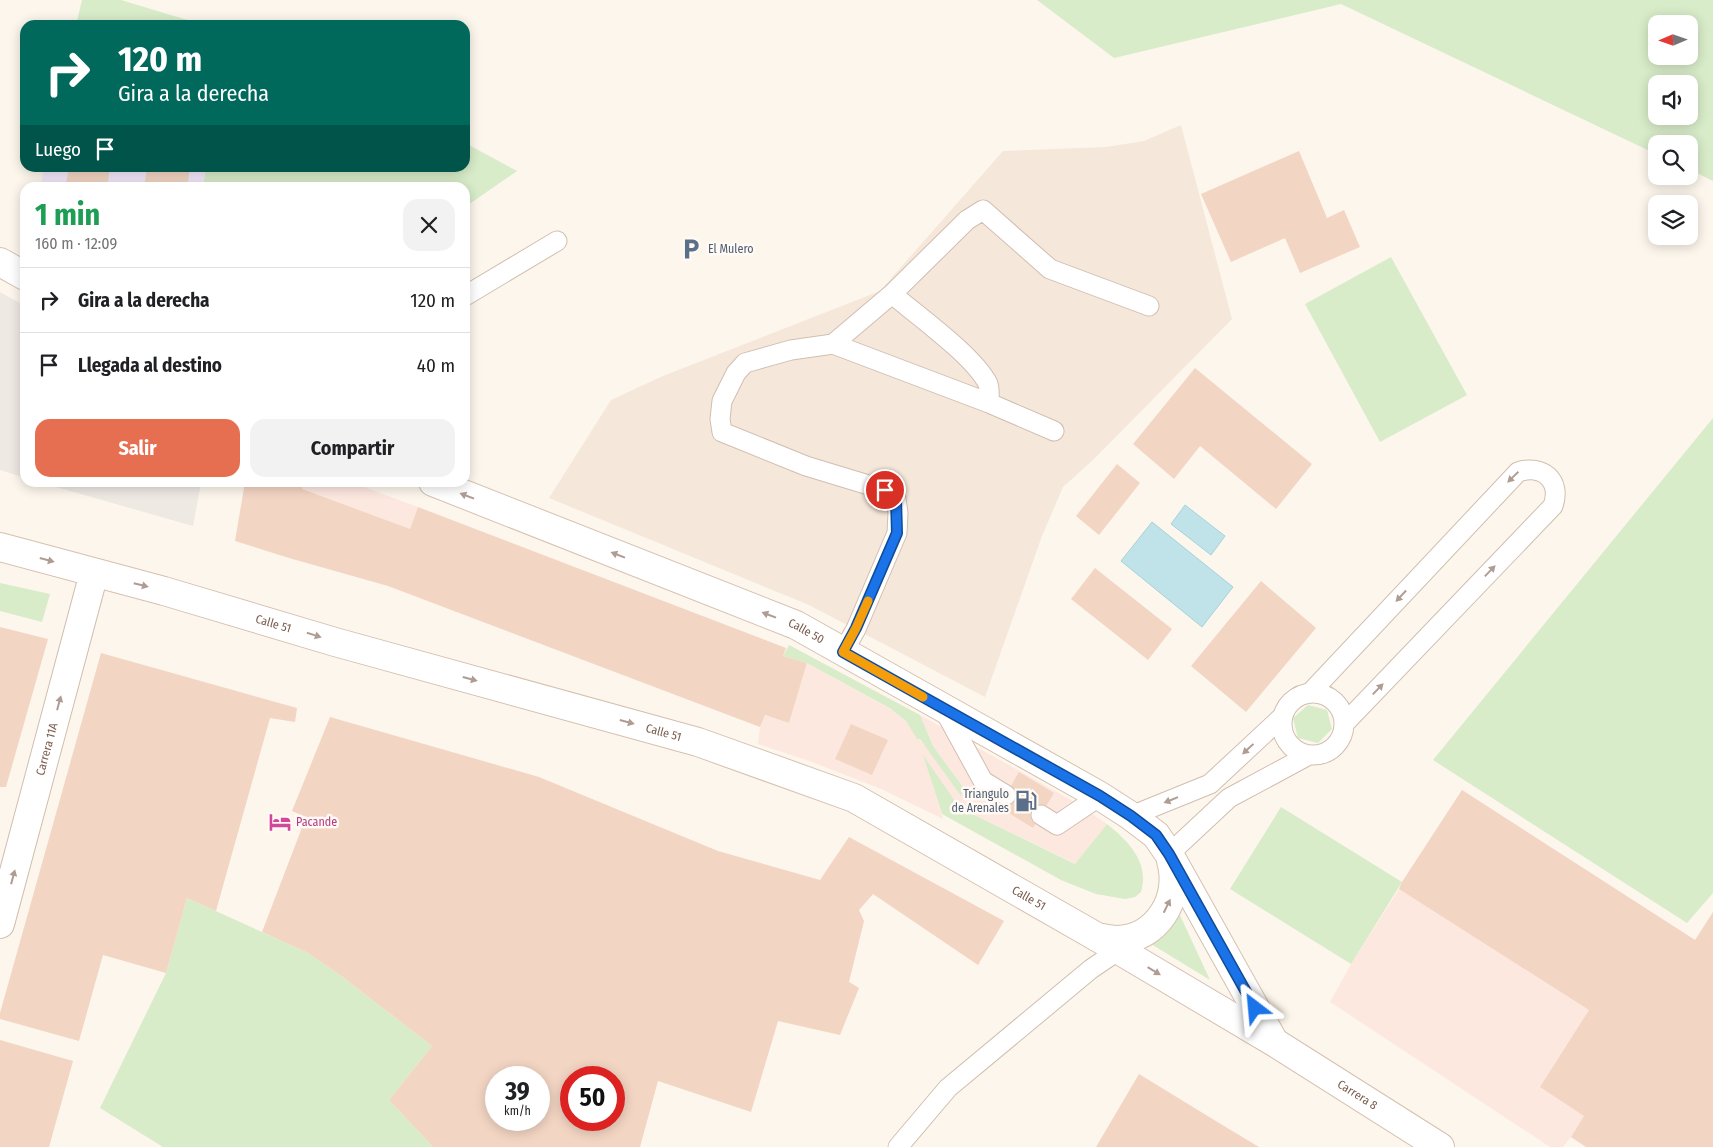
<!DOCTYPE html>
<html lang="es">
<head>
<meta charset="utf-8">
<style>
  body { margin:0; font-family:"Fira Sans Condensed",sans-serif; background:#f2f2f2; color:#202124; height:100vh; display:flex; flex-direction:column; font-size:19px; white-space:nowrap }
  * { box-sizing:border-box; margin:0 }
  p { font-size:16px; color:#757577 }
  .icon { flex:none; width:28px; height:28px; fill:none; stroke:currentColor; stroke-width:2; stroke-linecap:round; stroke-linejoin:round }
  .map { position:relative; flex:1; overflow:hidden }
  .sheet { position:absolute; left:20px; top:182px; width:450px; height:305px; display:flex; flex-direction:column; background:#fff; border-radius:15px; box-shadow:0 2px 12px #0003 }
  .sheet>* { flex:none }
  .guide { position:absolute; left:20px; top:20px; width:450px; height:152px; border-radius:15px; box-shadow:0 2px 12px #0003; background:#00695c; color:#fff; overflow:hidden }
  .needle { width:32px; rotate:268deg }
  .fabs { position:absolute; left:1648px; top:15px; display:grid; gap:10px }
  .fabs a { display:grid; place-items:center; width:50px; height:50px; border-radius:10px; background:#fff; box-shadow:0 2px 12px #0003; font-size:25px }
  .speed { position:absolute; left:485px; top:1066px; display:flex; gap:10px; font-size:25px; font-weight:700; text-align:center }
  .speed>* { display:grid; place-content:center; width:65px; height:65px; border-radius:50%; background:#fff; box-shadow:0 2px 12px #0003; line-height:1 }
  .speed small { font-size:12px; font-weight:400 }
  .speed .limit { border:8px solid #d22; background:#fff; color:#111 }
  .pin { position:absolute; display:grid; place-items:center; width:42px; height:42px; color:#fff; margin:-21px; border:2px solid #fff; border-radius:50%; box-shadow:0 1px 5px #0007 }
  .me { position:absolute; width:55px; margin:-28px; rotate:331deg; stroke-linejoin:round; filter:drop-shadow(0 0 4px #0008) }
  .turn { display:flex; align-items:center; gap:18px; height:105px; padding:0 15px; font-size:22px }
  .turn .icon { width:65px; height:65px; stroke-width:2.5 }
  .turn b { display:block; font-size:35px; line-height:42px }
  .then { display:flex; align-items:center; height:48px; padding:0 15px; background:#0003; gap:10px; font-size:19px }
  .round { display:grid; place-items:center; flex:none; width:52px; height:52px; border-radius:15px; background:#f2f2f2 }
  .head { display:flex; align-items:center; justify-content:space-between; height:85px; padding:0 15px }
  h1 { font-size:30px; font-weight:700; line-height:38px; color:#1e9e55 }
  .cta { display:flex; gap:10px; margin-top:auto; padding:10px 15px }
  .cta a { flex:1; height:58px; border-radius:15px; background:#e76f51; color:#fff; font-size:20px; font-weight:700; line-height:58px; text-align:center }
  .cta a+a { background:#f2f2f2; color:#202124 }
  ul { padding:0; list-style:none }
  li { display:flex; align-items:center; gap:15px; height:65px; padding:0 15px; border-top:1px solid #e0e0e0 }
  li div { flex:1 }
  li b { display:block; font-size:19px }
  li em { font-style:normal }
  .map>svg:first-child { display:block }
  .residential { fill:#f5e8da }
  .commercial { fill:#fde8e0 }
  .industrial { fill:#efe9e4 }
  .education { fill:#f3e8fa }
  .green { fill:#d8ecc9; fill-rule:evenodd }
  .water { fill:#bfe3e8; stroke:#a5d3da }
  .building { fill:#f3d5c3; fill-rule:evenodd }
  .lines { fill:none; stroke-linecap:round; stroke-linejoin:round }
  .service-casing { stroke:#d1beb0; stroke-width:21 }
  .tertiary-casing { stroke:#d1beb0; stroke-width:30 }
  .secondary-casing { stroke:#d6c0b0; stroke-width:30 }
  .service { stroke:#fff; stroke-width:19 }
  .tertiary { stroke:#fff; stroke-width:28 }
  .secondary { stroke:#fff; stroke-width:28 }
  .oneway { fill:#af9d94 }
  .route-casing { stroke:#114b97; stroke-width:12 }
  .route { stroke:#1a73e8; stroke-width:9 }
  .slow { stroke:#f59e0b; stroke-width:9 }
  .labels { text-anchor:middle; dominant-baseline:central; stroke-width:5; stroke-linejoin:round; paint-order:stroke }
  .service-label { font-size:12px; fill:#4e5e75; stroke:#fffaf3; text-anchor:start }
  .street-label { font-size:12px; fill:#7a5c4d; stroke:#fffaf3 }
  .hotel-label { font-size:12px; fill:#b23c85; stroke:#fffaf3; text-anchor:start }
</style>
</head>
<body>
<div class="map">
<svg width="1713" height="1147" viewBox="0 0 1713 1147">
  <rect width="100%" height="100%" fill="#fdf6ec"/>
  <path class="residential" d="M1181,125L1232,319L1093,460L1063,487L1042,536L985,697L809,605L549,498L611,400L663,376L880,291L1003,151L1106,147L1144,141Z"/>
  <path class="commercial" d="M303,483H353L418,507L410,529L289,558Z
    M807,663L899,714L912,728L917,739H919L963,787L933,746L920,715L1078,804L1107,824L1076,864L960,808L924,757L943,819L881,789L812,762L758,744L760,727L765,715L789,723Z
    M1462,790L1695,940L1571,1137L1563,1147H1550L1330,1002L1351,964L1399,889L1402,882Z"/>
  <path class="industrial" d="M0,292L25,306V478L0,470Z
    M42,483L201,482V483L193,526Z"/>
  <path class="education" d="M465,143L517,171L465,207V188H40L44,168H465Z"/>
  <path class="green" d="M82,0H121L204,25H76Z
    M1037,0H1713V181L1689,169V144H1656V154L1341,4L1114,58ZM1656,24H1689V56H1656ZM1656,84H1689V116H1656Z
    M465,143L517,171L465,207V188L203,187L206,168H465Z
    M1391,257L1467,395L1380,442L1305,304Z
    M1713,418V893L1687,923L1433,760Z
    M0,583L50,594L42,622L0,611Z
    M789,645L920,715L933,746L963,787L961,796L920,739H917L906,721L891,709L807,663L783,656Z
    M1308,705L1327,710L1332,729L1318,743L1298,738L1293,718Z
    M923,755L960,808L1075,864L1107,824C1128,841 1150,862 1141,892L1135,897L1125,899L1096,894L1061,880L942,814Z
    M1281,807L1402,882L1351,964L1230,889Z
    M187,898L308,953L344,978L432,1046L389,1100L433,1147H163L100,1108L166,973Z
    M1179,913L1210,980L1143,939Z"/>
  <path class="water" d="M1185,505L1225,536L1211,555L1171,524Z
    M1152,522L1233,587L1202,627L1121,561Z"/>
  <path class="building" d="M1299,151L1327,218L1344,210L1360,247L1300,273L1285,238L1231,262L1201,194Z
    M69,168H110L107,188H65Z
    M147,168H190L187,188H144Z
    M1195,368L1312,464L1276,509L1200,446L1174,479L1133,444Z
    M1117,464L1140,483L1099,535L1076,516Z
    M245,482H303L302,489L410,529L418,507L786,648L783,656L807,663L789,723L765,715L760,727L388,586L289,558L235,541Z
    M1095,568L1172,629L1148,660L1071,599Z
    M1261,581L1316,628L1246,712L1191,666Z
    M0,627L48,639L6,787H0Z
    M101,653L297,708L295,722L270,718L216,911L187,898L166,973L103,955L79,1041L0,1019V1013Z
    M330,717L539,777L718,851L820,880L849,837L1004,921L978,965L873,894L859,910L864,921L849,982L859,988L840,1035L778,1021L751,1112L658,1081L640,1147H433L389,1100L432,1046L344,978L308,953L262,932L306,817L292,811ZM496,1078H539V1120H496ZM571,1078H614V1120H571Z
    M851,724L888,740L872,775L835,759Z
    M1019,772L1054,793L1033,828L999,807Z
    M1462,790L1695,940L1713,912V1147H1586L1571,1137L1584,1116L1540,1087L1589,1010L1399,889L1402,882Z
    M0,1040L73,1061L49,1147H0Z
    M1139,1074L1224,1126L1259,1147H1096Z"/>
  <g class="lines">
    <g class="service-casing">
      <path id="service" d="M892,294C918,316 974,356 988,384C990,390 989,397 989,403
        M465,296L557,241
        M833,344L989,403L1054,431
        M843,652L856,629L897,533L898,513L896,499L885,490L806,466L722,432L720,419L722,401L736,373L745,363L791,350L833,344L892,294L967,220L983,210L1050,269L1149,306
        M1311,692L1518,472C1542,464 1562,480 1553,506L1344,724
        M1282 724a31 31 0 1 1 62 0a31 31 0 1 1-62 0Z
        M943,708L983,781L1006,795
        M1041,815L1057,825L1100,796
        M1131,816L1210,784L1283,716
        M1169,854L1229,798L1309,755
        M898,1147L948,1088L1091,969L1119,950"/>
    </g>
    <g class="tertiary-casing">
      <g id="tertiary">
        <path id="s1" d="M0,924L94,573"/>
      </g>
    </g>
    <g class="secondary-casing">
      <g id="secondary">
        <path d="M0,262L25,276"/>
        <path id="s2" d="M433,482L796,625L1100,796L1131,816L1156,835L1169,854L1273,1040"/>
        <path id="s3" d="M0,547L164,591L335,642L698,742L854,798L1097,937L1274,1042L1440,1147"/>
        <path d="M1097,937C1103,938 1110,940 1117,940C1157,939 1182,898 1171,861"/>
      </g>
    </g>
    <use href="#service" class="service"/>
    <use href="#tertiary" class="tertiary"/>
    <use href="#secondary" class="secondary"/>
  </g>
  <defs><path id="oneway-solid" d="M-6-.8H1V-3.2L6.5 0L1 3.2V.8H-6Z" transform="scale(1.25)"/></defs>
  <g class="oneway">
    <use href="#oneway-solid" transform="translate(1513 477) rotate(136)"/>
    <use href="#oneway-solid" transform="translate(467 496) rotate(-159)"/>
    <use href="#oneway-solid" transform="translate(618 555) rotate(-159)"/>
    <use href="#oneway-solid" transform="translate(47 560) rotate(15)"/>
    <use href="#oneway-solid" transform="translate(1490 571) rotate(-46)"/>
    <use href="#oneway-solid" transform="translate(141 585) rotate(14)"/>
    <use href="#oneway-solid" transform="translate(1401 596) rotate(133)"/>
    <use href="#oneway-solid" transform="translate(769 615) rotate(-159)"/>
    <use href="#oneway-solid" transform="translate(314 635) rotate(17)"/>
    <use href="#oneway-solid" transform="translate(470 679) rotate(15)"/>
    <use href="#oneway-solid" transform="translate(1378 689) rotate(-46)"/>
    <use href="#oneway-solid" transform="translate(59 703) rotate(-75)"/>
    <use href="#oneway-solid" transform="translate(627 722) rotate(15)"/>
    <use href="#oneway-solid" transform="translate(1248 749) rotate(137)"/>
    <use href="#oneway-solid" transform="translate(1171 800) rotate(158)"/>
    <use href="#oneway-solid" transform="translate(13 877) rotate(-75)"/>
    <use href="#oneway-solid" transform="translate(1167 906) rotate(-64)"/>
    <use href="#oneway-solid" transform="translate(1154 971) rotate(31)"/>
  </g>
  <g class="lines">
    <g class="route-casing">
      <path id="route" d="M885,490L896,499L897,533L856,628L843,652L1100,796L1131,816L1156,835L1169,854L1255,1008"/>
    </g>
    <use href="#route" class="route"/>
    <path class="slow" d="M868,601L856,628L843,652L923,697"/>
  </g>
  <defs>
    <g id="parking-bare" transform="scale(1.725)"><path d="M-3.5-5.5H1a3.5 3.5 0 0 1 0 7H-1V5.5H-3.5ZM-1-3.4V-.6H.8a1.4 1.4 0 0 0 0-2.8Z" fill="#5c6f8a" stroke="#fffaf3" stroke-width="2.5" paint-order="stroke"/></g>
    <g id="fuel-bare" transform="scale(1.725)"><path d="M-5.5-6h7V0h2V4h1.3V-2.5L3-4.5l.8-.8L6-3V5H2.5V1h-1V6h-7ZM-4.2-4.7v3.2H.2V-4.7Z" fill="#5c6f8a" stroke="#fffaf3" stroke-width="2.5" paint-order="stroke"/></g>
    <g id="hotel-bare" transform="scale(1.725)"><path d="M-6-4.5h1.5V1H6V5H4.5V3h-9V5H-6ZM-4 0a1.8 1.8 0 1 1 3.6 0ZM.5 0V-2.5h3Q6-2.5 6 0Z" fill="#d1479c" stroke="#fffaf3" stroke-width="2.5" paint-order="stroke"/></g>
  </defs>
  <g fill-rule="evenodd">
    <use href="#parking-bare" x="691" y="249"/>
    <use href="#fuel-bare" x="1026" y="801"/>
    <use href="#hotel-bare" x="280" y="822"/>
  </g>
  <g class="labels">
    <g class="service-label">
      <text x="708" y="249">El Mulero</text>
      <text x="1009" y="794" text-anchor="end">Triangulo<tspan x="1009" dy="14">de Arenales</tspan></text>
    </g>
    <g class="street-label">
      <text stroke="none"><textPath href="#s3" startOffset="284">Calle 51</textPath></text>
      <text stroke="none"><textPath href="#s2" startOffset="402">Calle 50</textPath></text>
      <text stroke="none"><textPath href="#s3" startOffset="689">Calle 51</textPath></text>
      <text stroke="none"><textPath href="#s1" startOffset="181">Carrera 11A</textPath></text>
      <text stroke="none"><textPath href="#s3" startOffset="1092">Calle 51</textPath></text>
      <text stroke="none"><textPath href="#s3" startOffset="1475">Carrera 8</textPath></text>
    </g>
    <g class="hotel-label">
      <text x="296" y="822">Pacande</text>
    </g>
  </g>
</svg>
<div class="fabs">
<a><svg class="needle" viewBox="-14 -14 28 28"><path d="M0-13l5 13h-10z" fill="#e53935"/><path d="M0 13l5-13h-10z" fill="#757577"/></svg></a>
<a><svg class="icon" aria-label="sound" viewBox="0 0 24 24"><path d="M4 9h4l5-4v14l-5-4H4zM17 9q2 3 0 6"/></svg></a>
<a><svg class="icon" aria-label="search" viewBox="0 0 24 24"><circle cx="10" cy="10" r="6"/><path d="M15 15l6 6"/></svg></a>
<a><svg class="icon" aria-label="layers" viewBox="0 0 24 24"><path d="M12 4l9 5-9 5-9-5zM3 14l9 5 9-5"/></svg></a>
</div>
<div class="speed"><div>39<small>km/h</small></div><div class="limit">50</div></div>
<div class="pin" style="left:885px;top:490px;background:#d93025"><svg class="icon" aria-label="arrive" viewBox="0 0 24 24"><path d="M6 21V4h12l-3 4 3 4H6"/></svg></div>
<svg class="me" style="left:1255px;top:1008px" viewBox="-20 -20 40 40"><path d="M0-17L14 15 0 8-14 15z" fill="#1a73e8" stroke="#fff" stroke-width="4"/></svg>
<div class="guide">
<div class="turn"><svg class="icon" aria-label="right" viewBox="0 0 24 24"><path d="M7 20v-9h11M14 6l5 5-5 5"/></svg><div><b>120 m</b>Gira a la derecha</div></div>
<div class="then">Luego<svg class="icon" aria-label="arrive" viewBox="0 0 24 24"><path d="M6 21V4h12l-3 4 3 4H6"/></svg></div>
</div>
<section class="sheet">
<div class="head"><div><h1>1 min</h1><p>160 m · 12:09</p></div><a class="round"><svg class="icon" aria-label="close" viewBox="0 0 24 24"><path d="M6 6l12 12M18 6L6 18"/></svg></a></div>
<ul>
<li><svg class="icon" aria-label="right" viewBox="0 0 24 24"><path d="M7 20v-9h11M14 6l5 5-5 5"/></svg><div><b>Gira a la derecha</b></div><em>120 m</em></li>
<li><svg class="icon" aria-label="arrive" viewBox="0 0 24 24"><path d="M6 21V4h12l-3 4 3 4H6"/></svg><div><b>Llegada al destino</b></div><em>40 m</em></li>
</ul>
<div class="cta"><a>Salir</a><a>Compartir</a></div>
</section>
</div>
</body>
</html>
